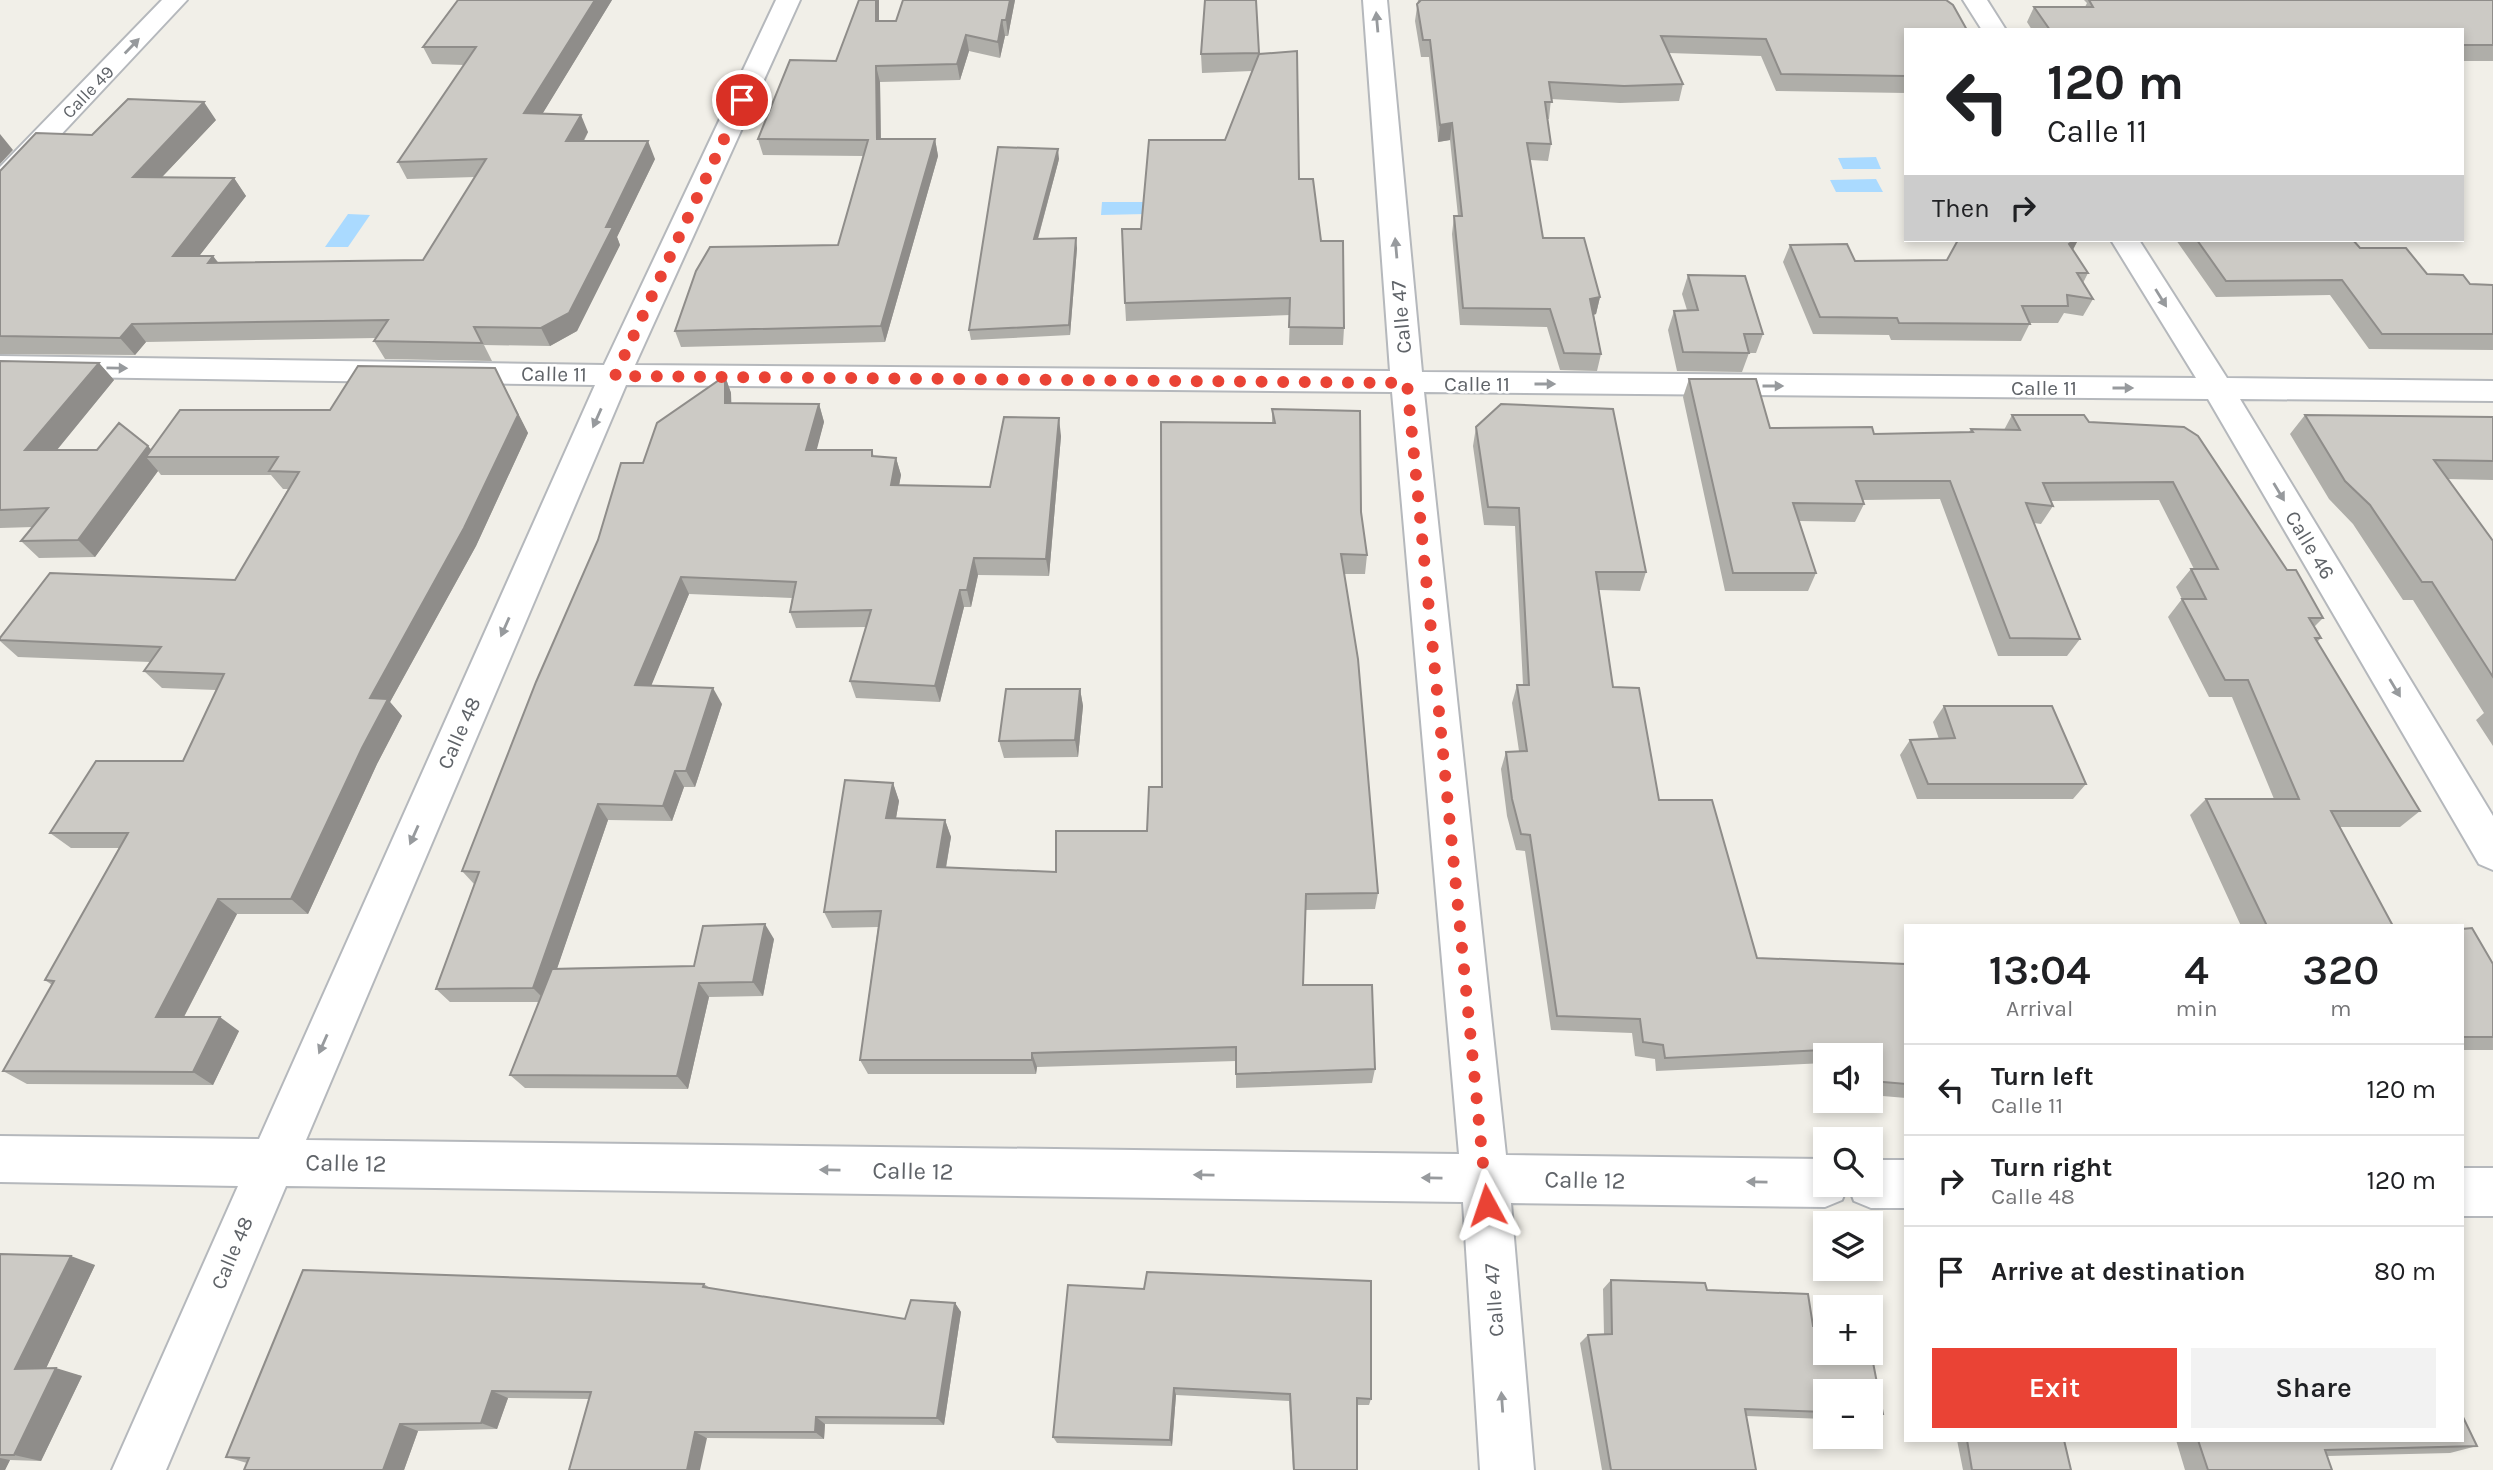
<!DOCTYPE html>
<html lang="en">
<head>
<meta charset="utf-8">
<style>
  body { margin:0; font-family:Karla,sans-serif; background:#f2f2f2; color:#202124; height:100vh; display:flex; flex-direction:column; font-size:26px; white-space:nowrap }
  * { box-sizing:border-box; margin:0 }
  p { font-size:23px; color:#757577 }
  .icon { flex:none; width:38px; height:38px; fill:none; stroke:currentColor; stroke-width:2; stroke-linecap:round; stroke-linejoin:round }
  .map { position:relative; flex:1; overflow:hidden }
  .details { position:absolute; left:1904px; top:924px; width:560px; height:518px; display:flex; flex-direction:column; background:#fff; border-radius:0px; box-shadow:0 4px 10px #0003 }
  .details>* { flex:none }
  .top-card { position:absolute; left:1904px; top:28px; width:560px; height:214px; border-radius:0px; box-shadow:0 4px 10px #0003; background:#fff; color:#202124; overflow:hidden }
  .buttons { position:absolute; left:1813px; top:1043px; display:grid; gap:14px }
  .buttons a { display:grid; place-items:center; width:70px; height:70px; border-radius:0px; background:#fff; box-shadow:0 4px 10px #0003; font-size:35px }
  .pin { position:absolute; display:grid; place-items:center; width:60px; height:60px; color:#fff; margin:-30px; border:4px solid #fff; border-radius:50%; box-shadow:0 2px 7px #0007 }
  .me { position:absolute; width:77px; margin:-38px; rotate:355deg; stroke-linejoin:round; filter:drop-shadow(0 0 5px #0008) }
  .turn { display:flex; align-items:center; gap:24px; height:147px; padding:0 28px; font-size:32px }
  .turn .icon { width:91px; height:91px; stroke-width:2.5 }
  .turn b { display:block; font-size:49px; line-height:60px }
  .then { display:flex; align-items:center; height:66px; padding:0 28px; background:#0003; gap:14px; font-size:26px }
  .eta { display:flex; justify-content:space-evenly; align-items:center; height:119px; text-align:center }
  .eta b { font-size:42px; font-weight:600; line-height:49px }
  .primary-button { display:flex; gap:14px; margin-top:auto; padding:14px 28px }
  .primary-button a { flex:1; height:80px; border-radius:0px; background:#ea4335; color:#fff; font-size:28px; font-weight:600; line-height:80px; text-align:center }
  .primary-button a+a { background:#f2f2f2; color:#202124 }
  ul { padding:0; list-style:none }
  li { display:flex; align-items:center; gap:21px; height:91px; padding:0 28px; border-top:2px solid #e0e0e0 }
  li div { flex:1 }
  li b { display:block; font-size:26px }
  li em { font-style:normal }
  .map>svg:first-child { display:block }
  .water { fill:#aadaff }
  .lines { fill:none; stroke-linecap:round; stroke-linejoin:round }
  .minor-casing { stroke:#b5b8bc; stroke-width:4 }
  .minor { fill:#fff; fill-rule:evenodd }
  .wall { fill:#afaea9 }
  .shaded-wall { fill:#8f8d8a }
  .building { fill:#cccac5; stroke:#8f8d8a; stroke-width:2 }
  .oneway { fill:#979a9d }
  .route { stroke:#ea4335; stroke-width:12; stroke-dasharray:0 21.6 }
  .labels { text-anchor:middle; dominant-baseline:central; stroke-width:5; stroke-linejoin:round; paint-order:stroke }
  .far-street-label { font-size:18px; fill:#5f6368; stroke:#fff }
  .street-label { font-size:21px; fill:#5f6368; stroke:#fff }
  .near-street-label { font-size:24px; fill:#5f6368; stroke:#fff }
</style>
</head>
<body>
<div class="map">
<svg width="2493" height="1470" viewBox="0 0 2493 1470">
  <rect width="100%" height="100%" fill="#f1efe8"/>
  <path class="water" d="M1876,157L1881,169H1843L1838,158Z
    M1876,179L1883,192H1836L1830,180Z
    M1102,202H1146L1145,214L1101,215Z
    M348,214L370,215L348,247H325Z"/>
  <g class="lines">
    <g class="minor-casing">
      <path id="minor" d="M162,0H187L10,189L0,191V167Z
        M776,0H800L635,365L1390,371L1363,0H1387L1422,372L2196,378L2111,240H2139L2227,378L2493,381V401L2240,399L2493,816V870L2479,864L2208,399L1424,392L1506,1155L1825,1159V1185H1871V1160H1906V1208H1871L1854,1201L1848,1185L1842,1200L1825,1207L1511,1203L1534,1470H1480L1463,1202L286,1186L166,1470H112L238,1186L0,1182V1136L259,1139L595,385L0,376V356L604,365ZM626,385L1392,392L1459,1154L306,1140Z
        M1963,0H1987L2006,30H1982Z
        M2462,1168H2493V1216H2462Z"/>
    </g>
    <use href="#minor" class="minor"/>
  </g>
  <path class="wall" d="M458,0H612L542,114L588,132L584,141L655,159L617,237L620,245L577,331L550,346L484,345L492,361L385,359L374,341L376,338L146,342L135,355L0,354V171L92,135L216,120L162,177L234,178L246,196L199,256H213L218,262L423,260L475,177L407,179L398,162L464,65L432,64L423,47Z
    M903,0H1015L1008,36H1005L1000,58L969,51L960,80L880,82L881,139H935L938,156L885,342L681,347L675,331L838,245L863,156L763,155L758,139L836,61L879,21H896Z
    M1256,0L1259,54L1299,179L1321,241L1344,328L1343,345H1289L1290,315L1126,321L1125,303L1141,229L1225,140L1252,71L1202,73L1201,54Z
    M1418,0H1946L1906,30V93L1776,91L1761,56L1669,53L1683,84L1679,101L1620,103L1551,99L1549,119H1547L1551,144L1548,161L1530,160L1543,238L1600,297L1596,314L1594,315L1601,354L1597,371L1560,370L1547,327L1460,325L1452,234L1454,216H1458L1450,140L1438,142L1429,57H1421L1415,21Z
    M2084,0H2493V61H2462V30H2032L2027,22L2034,7H2085L2087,3Z
    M1059,159L1038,239L1077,248L1070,335L971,340L969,330Z
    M1958,240H2078L2073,250L2088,273L2083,283L2093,299L2083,316L2064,313L2058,323H2030L2021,341L1891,340L1889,335L1813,334L1783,262L1790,245L1855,261L1947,260Z
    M2176,240H2353L2360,248L2427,274L2470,284L2493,285V350L2369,349L2330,295L2216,297Z
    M1688,275L1763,334L1756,353H1749L1742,372L1677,371L1668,330L1674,311L1687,310L1682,294Z
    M0,361L99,363L114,380L57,450H97L148,446L151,450L330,410L495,368L528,433L476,546L390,702L402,716L377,764L308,914H237L184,1017L239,1031L213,1085L27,1084L3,1071L52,985L45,980L119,848H71L50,833L183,761L216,690L162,688L144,671L150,662L18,657L0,641V638L235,580L288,489H283L271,475H161L158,471L95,557L39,558L21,541L33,527L0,528Z
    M725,376L731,393V403L819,404L824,422L816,450H872L874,457L896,458L901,475L899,485L990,487L1061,436L1049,576L978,575L971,607H964L940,702L856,698L850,681L866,627L796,628L790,612L792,598L689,594L651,685L722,704L695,787H684L672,821L608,820L557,968L694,966L774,939L763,996L709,997L688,1089L525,1088L510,1075L539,1002H450L436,989L474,884L462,871L643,463Z
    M1689,379L1770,428L1874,434L1969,432L1971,429L2004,430L2012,415L2089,422L2184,427L2287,570L2323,618L2314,627L2321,638L2317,642L2420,811L2400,827H2340L2393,926H2241L2190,815L2206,799H2274L2232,697H2209L2168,617L2182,599L2176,587L2191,569H2194L2159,500L2051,501L2053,506L2041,524L2034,523L2080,639L2067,656H1998L1940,499L1863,500L1864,504L1855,522L1799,521L1816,573L1808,591H1725L1683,397Z
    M1272,409L1361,512L1367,555L1365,574H1344L1378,893L1375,909L1306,910L1303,985L1375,1069L1372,1083L1236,1088V1061L1037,1067L1036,1074H868L860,1060L878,927L832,928L824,912L893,783L899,801L896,818L945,820L951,837L946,868L1056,872L1147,831L1162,787L1272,423Z
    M2305,415L2493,417V480L2447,479L2493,541V746L2476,720L2484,713L2413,600H2403L2353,524L2329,499L2290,434Z
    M1476,427L1646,572L1640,591L1599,590L1613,687L1659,800L1757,958L1906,964V1098L1871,1095V1055H1825V1063L1656,1071L1655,1059L1635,1056L1632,1033L1551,1030L1525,851L1516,850L1507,816L1501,769L1506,752L1519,751L1512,703L1517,685H1523L1515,526L1484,525L1473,446Z
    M1080,689L1083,706L1078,757L1004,758L999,741Z
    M1944,706L2086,784L2073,799H1917L1900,755L1910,740L1939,739L1933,722Z
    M2462,929L2493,964V1050H2462Z
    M0,1254L95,1265L46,1368L82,1376L41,1461L10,1460L5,1470H0Z
    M1611,1280L1705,1283L1707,1290L1808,1294L1813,1326H1825V1353H1871V1352L1883,1414L1871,1420V1391H1825V1419L1746,1416L1756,1470H1602L1580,1343L1588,1335L1604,1334L1603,1289Z
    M704,1284L710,1288L905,1319L955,1303L961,1312L944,1425L825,1424L824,1439L707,1438L589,1399L508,1398L497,1429L418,1431L404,1470H244L247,1463L226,1457Z
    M1068,1285L1371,1399L1369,1405H1357V1470H1293L1289,1401L1176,1395L1172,1446L1057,1443L1053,1437Z
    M1957,1440H2064L2071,1470H1963Z
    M2176,1440H2462L2477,1446L2450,1453L2327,1456L2332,1470H2185Z"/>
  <path class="shaded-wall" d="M595,0H612L532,131L524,113Z
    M876,0H879V36L876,21Z
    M1010,0H1015L1008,36L1006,20Z
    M1002,20L1005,36L1000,58L998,42Z
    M966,35L969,51L960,80L957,64Z
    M876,66L880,82L881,155L877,139Z
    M204,102L216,120L146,194L133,177Z
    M581,115L588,132L574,158L566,141Z
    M1452,123L1450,140L1438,142L1440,125Z
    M0,134L13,150L0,164Z
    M935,139L938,156L885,342L881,326Z
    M648,141L655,159L617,237L620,245L577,331L550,346L541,328L606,227Z
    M1058,149L1059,159L1035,249L1034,239Z
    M234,178L246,196L186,273L173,256Z
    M1076,238L1077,248L1070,335L1069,325Z
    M2074,240H2078L2072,251L2069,244Z
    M213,256L226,274L208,263Z
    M1600,297L1596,314L1586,316L1590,299Z
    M132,324L146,342L135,355L120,338Z
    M99,363L114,380L42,468L25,450Z
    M495,368L528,433L476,546L390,702L402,716L377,764L308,914L291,899L370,698Z
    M725,376L731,393L732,421L725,403Z
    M819,404L824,422L812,468L806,450Z
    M1059,418L1061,436L1049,576L1046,559Z
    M148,446L158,457H146L158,471L95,557L78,540Z
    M896,458L901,475L896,502L891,485Z
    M974,558L978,575L971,607L967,590Z
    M681,577L689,594L645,701L635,685Z
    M960,590L964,607L940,702L935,686Z
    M713,688L722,704L695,787L686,771Z
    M1080,689L1083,706L1078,757L1075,740Z
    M675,771L684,787L672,821L663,806Z
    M893,783L899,801L893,835L886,818Z
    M598,804L608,820L546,1001L533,988Z
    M945,820L951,837L943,884L937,867Z
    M218,899L237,914L177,1030L156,1017Z
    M765,924L774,939L763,996L753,982Z
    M699,983L709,997L688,1089L677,1076Z
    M220,1017L239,1031L213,1085L193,1072Z
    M1032,1053L1037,1067L1036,1074L1032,1060Z
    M71,1256L95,1265L42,1377L15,1369Z
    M955,1303L961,1312L944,1425L937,1418Z
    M56,1368L82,1376L41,1461L14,1455Z
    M1174,1388L1176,1395L1172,1446L1170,1440Z
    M492,1391L508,1398L497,1429L481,1423Z
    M816,1417L825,1424L824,1439L815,1432Z
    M400,1424L418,1431L404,1470H383Z
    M695,1432L707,1438L700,1470H687Z
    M0,1458L10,1460L5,1470H0Z"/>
  <path class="building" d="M458,0H595L524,113L581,115L566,141H648L606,227H613L569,313L541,328L474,327L482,343L374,341L388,320L132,324L120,338L0,336V171L36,133L92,135L128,99L204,102L133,177L234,178L173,256H213L208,263L423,260L486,159L398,162L476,47H423Z
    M859,0H876V21H896L903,0H1010L1006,20H1002L998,42L966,35L957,64L876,66L877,139H935L881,326L675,331L696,271L710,247L838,245L868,140L758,139L790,60L836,61Z
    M1205,0H1256L1259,53L1201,54Z
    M1421,0H1946L1953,5L1967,30H1906V76L1781,74L1766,39L1661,36L1683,84L1624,86L1549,82L1552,102H1545L1551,144L1527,143L1543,238H1584L1600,297L1590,299L1601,354L1564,353L1550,309L1463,308L1454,216H1462L1452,123L1440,125L1430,40H1423L1417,4Z
    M2089,0H2493V45H2462V30H2050L2034,7H2093Z
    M1297,51L1299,179H1313L1321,241H1343L1344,328L1289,327L1290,298L1125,303L1122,229H1141L1149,140H1225L1259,54Z
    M998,147L1058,149L1034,239L1076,238L1069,325L969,330Z
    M1958,240H2074L2069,244L2088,273H2077L2093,299L2067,295L2068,306H2022L2030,324L1899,323L1897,318L1820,317L1790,245L1847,244L1855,261L1947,260Z
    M2197,240H2353L2360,248H2406L2427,274L2463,275L2470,284L2493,285V334H2382L2342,280L2226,281Z
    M1688,275L1745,276L1763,334H1744L1749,353L1683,352L1674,311L1698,310Z
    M0,361L99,363L25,450H97L119,423L148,446L78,540L21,541L48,508L0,510Z
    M358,366L495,368L518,415L464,528L370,698L388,699L362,748L291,899H218L156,1017H220L193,1072L3,1071L54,981L45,980L128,833H50L96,761H183L224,674L144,671L161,647L0,640V638L50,573L235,580L299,472L269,471L278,457H146L180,410H330Z
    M725,376V403L819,404L806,450H872V456L896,458L891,485L990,487L1004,417L1059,418L1046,559L974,558L967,590H960L935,686L850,681L871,610L790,612L796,582L681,577L635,685L713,688L686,771H675L663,806L598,804L533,988L436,989L479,872L462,871L536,682L598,540L621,463H643L657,423Z
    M1689,379H1756L1770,428L1872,427L1874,434L1973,432L1971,429L2020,430L2012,415H2084L2089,422L2184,427L2198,436L2287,570H2296L2323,618H2309L2321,638H2315L2420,811H2331L2393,926H2267L2206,799H2299L2248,680H2225L2182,599H2206L2191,569H2218L2173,482L2043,483L2053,506L2026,503L2080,639L2010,638L1950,481H1856L1864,504L1793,503L1816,573H1733Z
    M1501,404L1613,409L1646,572H1596L1613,687L1639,688L1659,800H1712L1757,958L1906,964V1084L1872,1081L1871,1055H1864L1862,1048L1665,1058L1663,1045L1643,1042L1640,1019L1557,1016L1530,835L1521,834L1512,799L1506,752L1527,751L1517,685H1529L1519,508L1488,507L1476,427Z
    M1272,409L1360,411L1361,512L1367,555L1341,554L1358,659L1378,893L1306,894L1303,985H1372L1375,1069L1236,1074V1047L1032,1053V1060H860L881,911L824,912L845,780L893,783L886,818L945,820L937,867L1056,872V831H1147L1149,787H1162L1161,422L1275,423Z
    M2305,415L2493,417V461L2434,460L2493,541V677L2432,582H2422L2370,505L2345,481Z
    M1006,689H1080L1075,740L999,741Z
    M1944,706H2052L2086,784H1928L1910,740L1955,738Z
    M765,924L753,982L699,983L677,1076L510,1075L552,969L694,966L703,926Z
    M2472,928L2493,964V1037H2462V929Z
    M0,1254L71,1256L15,1369L56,1368L14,1455H0Z
    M303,1270L704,1284L703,1287L905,1319L911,1300L955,1303L937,1418L816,1417L815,1432H695L687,1470H569L591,1392L492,1391L481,1423L400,1424L383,1470H244L249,1458L226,1457Z
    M1147,1272L1371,1281V1399L1357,1398V1470H1294L1290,1394L1174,1388L1170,1440L1053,1437L1068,1285L1144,1289Z
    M1611,1280L1705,1283L1707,1290L1808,1294L1813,1326H1825V1353H1871V1352L1883,1414H1871V1391H1825V1412L1745,1409L1756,1470H1611L1588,1335L1612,1334Z
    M2462,1415L2477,1446L2325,1450L2332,1470H2208L2198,1440H2462Z
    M1967,1440H2064L2071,1470H1972Z"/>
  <defs><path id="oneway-solid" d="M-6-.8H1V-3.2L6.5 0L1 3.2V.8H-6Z" transform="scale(1.75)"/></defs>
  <g class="oneway">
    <use href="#oneway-solid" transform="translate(1377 22) rotate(-95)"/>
    <use href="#oneway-solid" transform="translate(132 46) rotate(-46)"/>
    <use href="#oneway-solid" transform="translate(1396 248) rotate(-95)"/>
    <use href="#oneway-solid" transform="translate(2161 298) rotate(58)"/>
    <use href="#oneway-solid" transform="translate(117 368) rotate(1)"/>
    <use href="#oneway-solid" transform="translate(1545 384)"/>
    <use href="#oneway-solid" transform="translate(1773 386)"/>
    <use href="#oneway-solid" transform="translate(2123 388)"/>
    <use href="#oneway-solid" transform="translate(597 418) rotate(114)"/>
    <use href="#oneway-solid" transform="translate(2279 492) rotate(59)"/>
    <use href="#oneway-solid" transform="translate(505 627) rotate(114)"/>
    <use href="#oneway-solid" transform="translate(2395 688) rotate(59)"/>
    <use href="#oneway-solid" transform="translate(414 835) rotate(114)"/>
    <use href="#oneway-solid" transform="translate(323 1044) rotate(114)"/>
    <use href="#oneway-solid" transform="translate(830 1170) rotate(-179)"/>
    <use href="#oneway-solid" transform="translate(1204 1175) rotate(-179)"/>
    <use href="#oneway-solid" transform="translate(1432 1178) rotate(-179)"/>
    <use href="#oneway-solid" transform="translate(1757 1182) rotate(-179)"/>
    <use href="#oneway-solid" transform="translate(1502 1402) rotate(-94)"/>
  </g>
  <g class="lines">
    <path class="route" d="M742,100L615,376L1407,383L1487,1205"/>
  </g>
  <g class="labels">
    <g class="far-street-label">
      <text transform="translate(88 92) rotate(-46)">Calle 49</text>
    </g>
    <g class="street-label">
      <text transform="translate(1401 317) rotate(-95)">Calle 47</text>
      <text transform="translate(554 374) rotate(1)">Calle 11</text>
      <text x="1477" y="384">Calle 11</text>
      <text x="2044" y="388">Calle 11</text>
      <text transform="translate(2310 545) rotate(59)">Calle 46</text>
      <text transform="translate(459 733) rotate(-66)">Calle 48</text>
      <text transform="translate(232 1253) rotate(-67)">Calle 48</text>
      <text transform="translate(1494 1300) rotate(-94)">Calle 47</text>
    </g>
    <g class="near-street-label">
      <text transform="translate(346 1163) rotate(1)">Calle 12</text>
      <text transform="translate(913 1171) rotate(1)">Calle 12</text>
      <text transform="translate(1585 1180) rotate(1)">Calle 12</text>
    </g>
  </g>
</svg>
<div class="buttons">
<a><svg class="icon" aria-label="sound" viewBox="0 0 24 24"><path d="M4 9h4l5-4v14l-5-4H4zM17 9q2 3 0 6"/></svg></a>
<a><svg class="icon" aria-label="search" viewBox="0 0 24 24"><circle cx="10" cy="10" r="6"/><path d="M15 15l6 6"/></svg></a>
<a><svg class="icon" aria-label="layers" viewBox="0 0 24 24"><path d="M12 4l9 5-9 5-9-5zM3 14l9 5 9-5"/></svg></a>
<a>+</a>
<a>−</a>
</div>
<div class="pin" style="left:742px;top:100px;background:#d93025"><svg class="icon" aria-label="arrive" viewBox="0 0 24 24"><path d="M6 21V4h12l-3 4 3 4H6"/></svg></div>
<svg class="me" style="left:1487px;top:1205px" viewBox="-20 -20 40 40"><path d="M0-17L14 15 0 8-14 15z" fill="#ea4335" stroke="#fff" stroke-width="4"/></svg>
<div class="top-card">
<div class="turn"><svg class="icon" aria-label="left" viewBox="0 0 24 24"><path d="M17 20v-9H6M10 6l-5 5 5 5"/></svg><div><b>120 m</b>Calle 11</div></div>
<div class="then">Then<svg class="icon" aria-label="right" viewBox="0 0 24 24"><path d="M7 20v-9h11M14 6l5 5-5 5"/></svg></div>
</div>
<section class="details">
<div class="eta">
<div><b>13:04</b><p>Arrival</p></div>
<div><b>4</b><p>min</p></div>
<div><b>320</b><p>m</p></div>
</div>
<ul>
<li><svg class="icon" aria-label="left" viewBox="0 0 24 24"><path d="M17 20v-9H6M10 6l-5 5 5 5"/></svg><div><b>Turn left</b><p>Calle 11</p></div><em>120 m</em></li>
<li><svg class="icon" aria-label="right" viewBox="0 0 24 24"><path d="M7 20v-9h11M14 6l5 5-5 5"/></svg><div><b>Turn right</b><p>Calle 48</p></div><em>120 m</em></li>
<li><svg class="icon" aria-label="arrive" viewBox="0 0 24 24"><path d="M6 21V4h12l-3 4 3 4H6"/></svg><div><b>Arrive at destination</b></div><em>80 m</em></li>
</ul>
<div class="primary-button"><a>Exit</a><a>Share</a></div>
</section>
</div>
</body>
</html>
